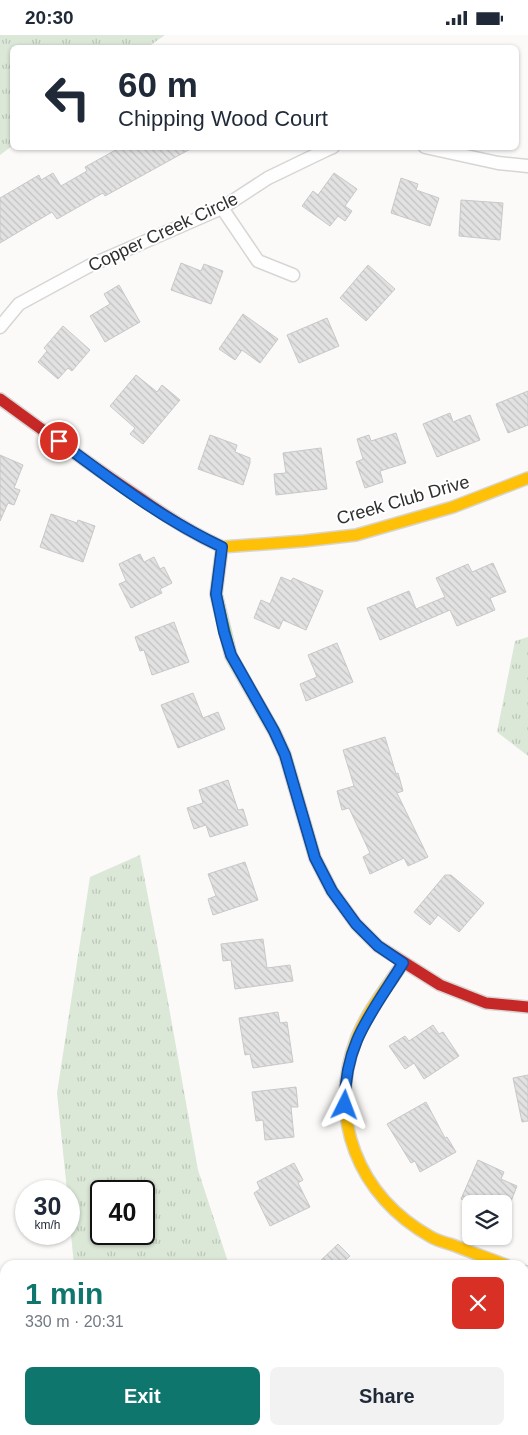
<!DOCTYPE html>
<html lang="en">
<head>
<meta charset="utf-8">
<style>
  body { margin:0; font-family:Helvetica,sans-serif; background:#f2f2f3; color:#1f2937; height:100vh; display:flex; flex-direction:column; font-size:19px; white-space:nowrap }
  * { box-sizing:border-box; margin:0 }
  p { font-size:16px; color:#747a83 }
  .icon { flex:none; width:28px; height:28px; fill:none; stroke:currentColor; stroke-width:2; stroke-linecap:round; stroke-linejoin:round }
  .map { position:relative; flex:1; overflow:hidden }
  .details { position:absolute; left:0px; top:1225px; width:529px; height:175px; display:flex; flex-direction:column; background:#fff; border-radius:15px 15px 0 0; box-shadow:0 1px 4px #0004 }
  .details>* { flex:none }
  .top-card { position:absolute; left:10px; top:10px; width:509px; height:105px; border-radius:8px; box-shadow:0 1px 4px #0004; background:#fff; color:#1f2937; overflow:hidden }
  .controls { position:absolute; left:462px; top:1160px; display:grid; gap:10px }
  .controls a { display:grid; place-items:center; width:50px; height:50px; border-radius:8px; background:#fff; box-shadow:0 1px 4px #0004; font-size:25px }
  .speed { position:absolute; left:15px; top:1145px; display:flex; gap:10px; font-size:25px; font-weight:700; text-align:center }
  .speed>* { display:grid; place-content:center; width:65px; height:65px; border-radius:50%; background:#fff; box-shadow:0 1px 4px #0004; line-height:1 }
  .speed small { font-size:12px; font-weight:400 }
  .speed .limit { border:2px solid #111; border-radius:8px; background:#fff; color:#111 }
  .pin { position:absolute; display:grid; place-items:center; width:42px; height:42px; color:#fff; margin:-21px; border:2px solid #fff; border-radius:50%; box-shadow:0 1px 5px #0007 }
  .me { position:absolute; width:55px; margin:-28px; rotate:3deg; stroke-linejoin:round; filter:drop-shadow(0 0 4px #0008) }
  .turn { display:flex; align-items:center; gap:18px; height:105px; padding:0 25px; font-size:22px }
  .turn .icon { width:65px; height:65px; stroke-width:2.5 }
  .turn b { display:block; font-size:35px; line-height:42px }
  .round { display:grid; place-items:center; flex:none; width:52px; height:52px; border-radius:8px; background:#f2f2f3 }
  .overview { display:flex; align-items:center; justify-content:space-between; height:85px; padding:0 25px }
  h1 { font-size:30px; font-weight:700; line-height:38px; color:#0f766e }
  .primary-button { display:flex; gap:10px; margin-top:auto; padding:10px 25px }
  .primary-button a { flex:1; height:58px; border-radius:8px; background:#0f766e; color:#fff; font-size:20px; font-weight:700; line-height:58px; text-align:center }
  .primary-button a+a { background:#f2f2f3; color:#1f2937 }
  .status { display:flex; justify-content:space-between; align-items:center; height:35px; padding:0 25px; background:#fff; direction:ltr }
  .status svg { height:14px; fill:currentColor }
  .map>svg:first-child { display:block }
  .grass { fill:url(#grass-tufts); fill-rule:evenodd }
  .building { fill:url(#building-back-hatch); stroke:#c8c8c8 }
  .lines { fill:none; stroke-linecap:round; stroke-linejoin:round }
  .street-casing { stroke:#d7d6d5; stroke-width:15 }
  .fast-casing { stroke:#d7d6d5; stroke-width:14 }
  .slow-casing { stroke:#d7d6d5; stroke-width:14 }
  .jam-casing { stroke:#d7d6d5; stroke-width:14 }
  .street { stroke:#fefefe; stroke-width:12 }
  .fast { stroke:#4caf50; stroke-width:11 }
  .slow { stroke:#ffc107; stroke-width:11 }
  .jam { stroke:#c62828; stroke-width:11 }
  .route-casing { stroke:#114b97; stroke-width:12 }
  .route { stroke:#1a73e8; stroke-width:9 }
  .labels { text-anchor:middle; dominant-baseline:central; stroke-width:4; stroke-linejoin:round; paint-order:stroke }
  .street-label { font-size:18px; fill:#302f2e; stroke:#fff }
</style>
</head>
<body>
<div class="status"><b>20:30</b><svg viewBox="0 0 49 12"><path d="M0 12V9h3v3zM5 12V6h3v6zM10 12V3h3v9zM15 12V0h3v12zM26 1h20v11H26zM47 4h2v5h-2z"/></svg></div>
<div class="map">
<svg width="528" height="1400" viewBox="0 0 528 1400">
  <defs>
    <pattern id="grass-tufts" width="24" height="20" patternUnits="userSpaceOnUse" patternTransform="scale(1.25)"><rect width="24" height="20" fill="#dbe7d7"/><path d="M3 7l-1-3M5 7V3M7 7l1-3M15 17l-1-3M17 17v-4M19 17l1-3" fill="none" stroke="#bcc6b9"/></pattern>
    <pattern id="building-back-hatch" width="6" height="6" patternUnits="userSpaceOnUse" patternTransform="scale(1.25)"><rect width="6" height="6" fill="#e3e2e2"/><path d="M-1 5l2 2M0 0l6 6M5-1l2 2" fill="none" stroke="#c3c2c2"/></pattern>
  </defs>
  <rect width="100%" height="100%" fill="#fbfaf9"/>
  <path class="grass" d="M0,0H165L148,12H12V111L0,120Z
    M528,602V721L497,697L515,606Z
    M140,820L167,961L198,1135L229,1230H74L69,1179V1156H67L57,1058L90,842ZM144,1156V1199H101V1156Z
    M524,1377L528,1378V1400H69L70,1395H524Z"/>
  <path class="building" d="M121,112H194L105,161L103,158L57,184L52,177L0,208V163L39,140L41,145L53,138L61,151L87,136L85,132Z
    M334,138L357,154L345,171L352,176L345,186L338,181L330,191L302,171L313,156L318,160Z
    M401,143L418,149L416,155L439,163L430,191L391,178Z
    M461,165L503,168L500,205L459,201Z
    M181,228L201,236L204,229L223,236L211,269L171,255Z
    M368,230L395,254L366,286L340,263Z
    M119,250L140,287L105,307L90,281L110,269L104,259Z
    M243,279L278,304L260,328L242,315L235,325L219,314Z
    M327,283L339,311L299,328L287,300Z
    M63,291L90,315L72,336L68,333L58,344L38,327L47,316L44,313Z
    M136,340L157,357L162,350L180,365L143,409L130,399L135,393L110,371Z
    M528,356V390L508,398L496,369Z
    M450,378L453,387L470,380L480,405L437,422L423,389Z
    M396,398L406,428L380,436L383,447L365,453L356,427L363,424L357,404L369,400L371,406Z
    M210,400L237,410L235,417L250,423V428L243,450L198,434Z
    M321,413L327,454L276,460L274,439L286,438L283,418Z
    M0,420L23,430L14,453L20,455L14,470L8,468L0,486Z
    M51,479L77,488L78,485L95,491L83,527L40,512Z
    M140,519L144,527L154,522L160,534L164,532L172,548L160,554L162,558L131,573L119,549L126,546L119,529Z
    M493,528L506,557L490,563L495,575L457,591L450,575L380,605L367,573L409,556L416,574L445,562L436,543L468,529L472,537Z
    M281,542L291,546L293,543L323,556L306,595L283,585L279,594L254,583L261,565L270,569Z
    M174,587L189,627L152,640L144,615L140,616L135,602Z
    M337,608L353,647L306,666L300,649L317,642L308,620Z
    M193,658L203,683L218,677L225,694L178,713L161,670Z
    M385,702L396,739L398,738L403,756L397,758L428,822L408,831L404,823L370,839L363,822L370,818L349,773L342,775L337,756L354,751L343,715Z
    M228,745L238,775L243,774L248,790L210,802L206,790L194,794L187,773L203,768L199,755Z
    M245,827L258,865L213,880L208,864L216,861L208,839Z
    M445,840H451L484,868L459,897L438,880L430,890L414,877Z
    M263,904L267,933L290,930L293,946L235,954L231,925L223,926L221,909Z
    M278,977L280,988L287,987L293,1027L253,1033L250,1019L245,1020L239,983Z
    M433,990L439,999L443,997L459,1021L424,1044L414,1028L405,1034L389,1011L405,1001L409,1006Z
    M528,1040V1086L522,1087L513,1043Z
    M296,1052L298,1072H291L294,1102L265,1105L263,1085L256,1086L252,1057Z
    M426,1067L445,1103L447,1102L456,1117L420,1137L415,1126L411,1128L387,1089Z
    M478,1125L504,1137L501,1144L517,1151L510,1169H474L461,1164Z
    M294,1128L303,1145L298,1148L310,1172L270,1191L254,1158L260,1154L257,1147Z
    M338,1209L350,1221L340,1230H316Z"/>
  <g class="lines">
    <g class="street-casing">
      <path id="street" d="M425,112L498,128L528,131
        M222,173L258,226L293,240
        M0,292L19,269L89,231L222,173L268,143L326,115L333,112
        M524,1237L528,1238"/>
    </g>
    <g class="fast-casing">
      <path id="fast" d="M222,512L216,559L231,621L275,698L285,720L294,751"/>
    </g>
    <g class="slow-casing">
      <path id="slow" d="M212,507L222,512L304,506L356,500L453,472L528,443
        M403,928C387,952 368,975 357,1002C326,1082 358,1161 431,1202C438,1206 446,1208 453,1210C470,1217 488,1223 506,1230"/>
    </g>
    <g class="jam-casing">
      <path id="jam" d="M0,364C45,397 90,430 137,461C161,478 185,494 212,507
        M294,751L315,823L332,856L356,889L378,911L440,950L486,968L528,972"/>
    </g>
    <use href="#street" class="street"/>
    <use href="#fast" class="fast"/>
    <use href="#slow" class="slow"/>
    <use href="#jam" class="jam"/>
  </g>
  <g class="lines">
    <g class="route-casing">
      <path id="route" d="M59,406C111,445 164,485 222,512L216,559L224,597L231,620L274,696L285,720L315,823L332,856L356,889L378,911L403,928C372,978 344,1008 345,1070"/>
    </g>
    <use href="#route" class="route"/>
  </g>
  <g class="labels">
    <g class="street-label">
      <text transform="translate(163 197) rotate(-25)">Copper Creek Circle</text>
      <text transform="translate(403 465) rotate(-16)">Creek Club Drive</text>
    </g>
  </g>
</svg>
<div class="controls">
<a><svg class="icon" aria-label="layers" viewBox="0 0 24 24"><path d="M12 4l9 5-9 5-9-5zM3 14l9 5 9-5"/></svg></a>
</div>
<div class="speed"><div>30<small>km/h</small></div><div class="limit">40</div></div>
<div class="pin" style="left:59px;top:406px;background:#d93025"><svg class="icon" aria-label="arrive" viewBox="0 0 24 24"><path d="M6 21V4h12l-3 4 3 4H6"/></svg></div>
<svg class="me" style="left:345px;top:1070px" viewBox="-20 -20 40 40"><path d="M0-17L14 15 0 8-14 15z" fill="#1a73e8" stroke="#fff" stroke-width="4"/></svg>
<div class="top-card">
<div class="turn"><svg class="icon" aria-label="left" viewBox="0 0 24 24"><path d="M17 20v-9H6M10 6l-5 5 5 5"/></svg><div><b>60 m</b>Chipping Wood Court</div></div>
</div>
<section class="details">
<div class="overview"><div><h1>1 min</h1><p>330 m · 20:31</p></div><a class="round" style="background:#d93025;color:#fff"><svg class="icon" aria-label="close" viewBox="0 0 24 24"><path d="M6 6l12 12M18 6L6 18"/></svg></a></div>
<div class="primary-button"><a>Exit</a><a>Share</a></div>
</section>
</div>
</body>
</html>
